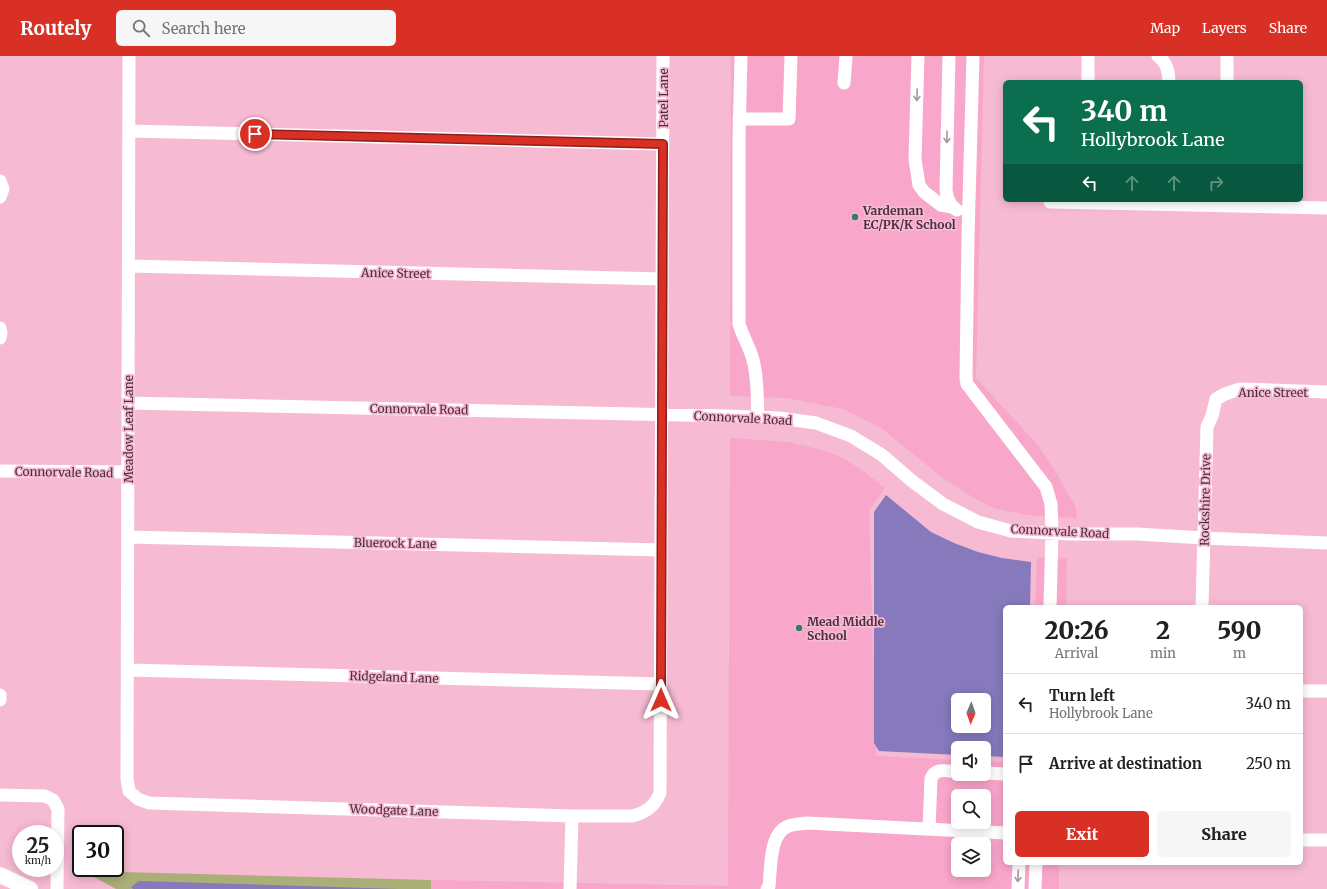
<!DOCTYPE html>
<html lang="en">
<head>
<meta charset="utf-8">
<style>
  body { margin:0; font-family:Merriweather,serif; background:#f6f6f6; color:#202124; height:100vh; display:flex; flex-direction:column; font-size:15px; white-space:nowrap }
  * { box-sizing:border-box; margin:0 }
  p { font-size:13px; color:#757577 }
  .icon { flex:none; width:22px; height:22px; fill:none; stroke:currentColor; stroke-width:2; stroke-linecap:round; stroke-linejoin:round }
  .map { position:relative; flex:1; overflow:hidden }
  .side { position:absolute; left:1003px; top:549px; width:300px; height:260px; display:flex; flex-direction:column; background:#fff; border-radius:6px; box-shadow:0 2px 10px #0003 }
  .side>* { flex:none }
  .banner { position:absolute; left:1003px; top:24px; width:300px; height:122px; border-radius:6px; box-shadow:0 2px 10px #0003; background:#0b6e4f; color:#fff; overflow:hidden }
  .needle { width:26px; rotate:182deg }
  .fabs { position:absolute; left:951px; top:637px; display:grid; gap:8px }
  .fabs a { display:grid; place-items:center; width:40px; height:40px; border-radius:6px; background:#fff; box-shadow:0 2px 10px #0003; font-size:20px }
  .speed { position:absolute; left:12px; top:769px; display:flex; gap:8px; font-size:20px; font-weight:700; text-align:center }
  .speed>* { display:grid; place-content:center; width:52px; height:52px; border-radius:50%; background:#fff; box-shadow:0 2px 10px #0003; line-height:1 }
  .speed small { font-size:10px; font-weight:400 }
  .speed .limit { border:2px solid #111; border-radius:6px; background:#fff; color:#111 }
  .pin { position:absolute; display:grid; place-items:center; width:34px; height:34px; color:#fff; margin:-17px; border:2px solid #fff; border-radius:50%; box-shadow:0 1px 4px #0007 }
  .me { position:absolute; width:44px; margin:-22px; rotate:0deg; stroke-linejoin:round; filter:drop-shadow(0 0 3px #0008) }
  .turn { display:flex; align-items:center; gap:14px; height:84px; padding:0 12px; font-size:18px }
  .turn .icon { width:52px; height:52px; stroke-width:2.5 }
  .turn b { display:block; font-size:28px; line-height:34px }
  .lanes { display:flex; align-items:center; height:38px; padding:0 12px; background:#0003; justify-content:center; gap:20px; direction:ltr }
  .lanes .off { opacity:.35 }
  .eta { display:flex; justify-content:space-evenly; align-items:center; height:68px; text-align:center }
  .eta b { font-size:24px; font-weight:800; line-height:28px }
  .primary-button { display:flex; gap:8px; margin-top:auto; padding:8px 12px }
  .primary-button a { flex:1; height:46px; border-radius:6px; background:#d93025; color:#fff; font-size:16px; font-weight:800; line-height:46px; text-align:center }
  .primary-button a+a { background:#f6f6f6; color:#202124 }
  ul { padding:0; list-style:none }
  li { display:flex; align-items:center; gap:12px; height:60px; padding:0 12px; border-top:1px solid #e0e0e0 }
  li div { flex:1 }
  li b { display:block; font-size:15px }
  li em { font-style:normal }
  header { display:flex; align-items:center; gap:24px; box-sizing:border-box; height:56px; padding:0 20px; background:#d93025; color:#fff }
  header strong { font-size:19px }
  nav { display:flex; gap:22px; margin-inline-start:auto; font-size:14px }
  .search { width:280px; height:36px; background:#f6f6f6; display:flex; align-items:center; gap:10px; box-sizing:border-box; padding:0 14px; border-radius:6px; color:#757577; font-size:15px }
  .map>svg:first-child { display:block }
  .built { fill:#f8a6ca; fill-rule:evenodd }
  .green { fill:#aaae77 }
  .water { fill:#8679bc; fill-rule:evenodd }
  .lines { fill:none; stroke-linecap:round; stroke-linejoin:round }
  .minor { stroke:#fff; stroke-width:13 }
  .major { stroke:#fff; stroke-width:16 }
  .oneway { stroke:#a6979e }
  .route-casing { stroke:#8d1f18; stroke-width:10 }
  .route { stroke:#d93025; stroke-width:7 }
  .poi-dot { fill:#3a7966; stroke:#f6bad3; stroke-width:1.5 }
  .labels { text-anchor:middle; dominant-baseline:central; stroke-width:3.5; stroke-linejoin:round; paint-order:stroke }
  .street-label { font-size:12px; fill:#4d2f3c; stroke:#f6bad3 }
  .poi-label { font-size:12px; font-weight:bold; fill:#4d2f3c; stroke:#f6bad3; text-anchor:start }
</style>
</head>
<body>
<header>
<strong>Routely</strong>
<div class="search"><svg class="icon" aria-label="search" viewBox="0 0 24 24"><circle cx="10" cy="10" r="6"/><path d="M15 15l6 6"/></svg>Search here</div>
<nav><a>Map</a><a>Layers</a><a>Share</a></nav>
</header>
<div class="map">
<svg width="1327" height="833" viewBox="0 0 1327 833">
  <rect width="100%" height="100%" fill="#f6bad3"/>
  <path class="built" d="M731,0H984L976,322L1037,388L1057,418L1075,450L1077,462L1027,459L993,452L971,440L944,423L881,372L843,353L787,342L730,340Z
    M730,382L788,386L818,393L841,401L862,414L885,432L869,455L876,700L958,704V718H984V705L1005,706V807H1059V833H431V824L728,830ZM958,740H984V766H958ZM958,788H984V814H958Z
    M1037,501L1067,502L1066,551H1035Z"/>
  <path class="green" d="M83,815L431,824V833H116Z"/>
  <path class="water" d="M886,439L931,476L954,487L978,496L1002,502L1031,506L1030,551H1005V701L984,700V692H958V699L879,695L874,687V456ZM958,644H984V670H958Z
    M139,825L398,833H133L131,831Z"/>
  <g class="lines">
    <path class="minor" d="M129,0L127,723L129,735L138,743L149,747L572,760H632C646,757 655,750 660,737L663,0
      M741,0L739,81V268C743,281 750,292 753,304C758,322 757,342 758,361
      M918,0L915,103L919,129L924,136L941,149L952,151
      M949,0L946,134C947,142 950,150 957,154
      M973,0L968,181L966,321L967,328L1046,431L1051,448L1052,476L1050,551
      M1158,0C1167,6 1169,16 1169,26
      M1088,26V0
      M1227,26V2
      M844,27L846,0
      M739,63H789L791,0
      M129,75L663,88
      M0,125L3,133L0,141
      M1050,146L1327,152
      M129,210L662,223
      M0,272L1,277L0,282
      M128,347L727,360L779,362L816,367L851,380L882,399L912,425L943,448L978,466L1011,475L1071,478H1137L1204,482L1327,487
      M0,415L128,416
      M128,481L661,494
      M1202,551L1207,371L1212,360L1216,343L1225,338L1240,333L1327,336
      M128,614L661,628
      M1301,635H1327
      M0,639V644
      M984,717L1005,718
      M0,739L45,740L53,744L58,753L57,833
      M929,773L931,723C935,711 947,715 958,716
      M1301,784H1327
      M570,833L572,760
      M767,833L769,830C771,813 769,776 789,770C794,768 801,768 807,767L1005,777
      M1018,833L1019,807
      M1035,833L1036,807"/>
    <path class="major" d="M0,819L30,833"/>
  </g>
  <defs><path id="oneway-shaft" d="M-6 0H5M1.5-3L5.5 0L1.5 3" fill="none" stroke-width="1.6" stroke-linecap="round" stroke-linejoin="round"/></defs>
  <g class="oneway">
    <use href="#oneway-shaft" transform="translate(917 39) rotate(92)"/>
    <use href="#oneway-shaft" transform="translate(947 81) rotate(91)"/>
    <use href="#oneway-shaft" transform="translate(1018 820) rotate(93)"/>
  </g>
  <g class="lines">
    <g class="route-casing">
      <path id="route" d="M255,78L663,88L661,644"/>
    </g>
    <use href="#route" class="route"/>
  </g>
  <g class="poi-dot">
    <circle cx="855" cy="161" r="4"/>
    <circle cx="799" cy="572" r="4"/>
  </g>
  <g class="labels">
    <g class="street-label">
      <text transform="translate(663 42) rotate(-90)">Patel Lane</text>
      <text transform="translate(396 217) rotate(1)">Anice Street</text>
      <text x="1273" y="336">Anice Street</text>
      <text transform="translate(419 353) rotate(1)">Connorvale Road</text>
      <text transform="translate(743 362) rotate(3)">Connorvale Road</text>
      <text transform="translate(128 373) rotate(-90)">Meadow Leaf Lane</text>
      <text transform="translate(64 416) rotate(1)">Connorvale Road</text>
      <text transform="translate(1205 444) rotate(-89)">Rockshire Drive</text>
      <text transform="translate(1060 475) rotate(3)">Connorvale Road</text>
      <text transform="translate(395 487) rotate(1)">Bluerock Lane</text>
      <text transform="translate(394 621) rotate(2)">Ridgeland Lane</text>
      <text transform="translate(394 754) rotate(2)">Woodgate Lane</text>
    </g>
    <g class="poi-label">
      <text x="863" y="154">Vardeman<tspan x="863" dy="14">EC/PK/K School</tspan></text>
      <text x="807" y="565">Mead Middle<tspan x="807" dy="14">School</tspan></text>
    </g>
  </g>
</svg>
<div class="fabs">
<a><svg class="needle" viewBox="-14 -14 28 28"><path d="M0-13l5 13h-10z" fill="#e53935"/><path d="M0 13l5-13h-10z" fill="#757577"/></svg></a>
<a><svg class="icon" aria-label="sound" viewBox="0 0 24 24"><path d="M4 9h4l5-4v14l-5-4H4zM17 9q2 3 0 6"/></svg></a>
<a><svg class="icon" aria-label="search" viewBox="0 0 24 24"><circle cx="10" cy="10" r="6"/><path d="M15 15l6 6"/></svg></a>
<a><svg class="icon" aria-label="layers" viewBox="0 0 24 24"><path d="M12 4l9 5-9 5-9-5zM3 14l9 5 9-5"/></svg></a>
</div>
<div class="speed"><div>25<small>km/h</small></div><div class="limit">30</div></div>
<div class="pin" style="left:255px;top:78px;background:#d93025"><svg class="icon" aria-label="arrive" viewBox="0 0 24 24"><path d="M6 21V4h12l-3 4 3 4H6"/></svg></div>
<svg class="me" style="left:661px;top:644px" viewBox="-20 -20 40 40"><path d="M0-17L14 15 0 8-14 15z" fill="#d93025" stroke="#fff" stroke-width="4"/></svg>
<div class="banner">
<div class="turn"><svg class="icon" aria-label="left" viewBox="0 0 24 24"><path d="M17 20v-9H6M10 6l-5 5 5 5"/></svg><div><b>340 m</b>Hollybrook Lane</div></div>
<div class="lanes"><svg class="icon" aria-label="left" viewBox="0 0 24 24"><path d="M17 20v-9H6M10 6l-5 5 5 5"/></svg><svg class="icon off" aria-label="ahead" viewBox="0 0 24 24"><path d="M12 20V5M6 11l6-6 6 6"/></svg><svg class="icon off" aria-label="ahead" viewBox="0 0 24 24"><path d="M12 20V5M6 11l6-6 6 6"/></svg><svg class="icon off" aria-label="right" viewBox="0 0 24 24"><path d="M7 20v-9h11M14 6l5 5-5 5"/></svg></div>
</div>
<section class="side">
<div class="eta">
<div><b>20:26</b><p>Arrival</p></div>
<div><b>2</b><p>min</p></div>
<div><b>590</b><p>m</p></div>
</div>
<ul>
<li><svg class="icon" aria-label="left" viewBox="0 0 24 24"><path d="M17 20v-9H6M10 6l-5 5 5 5"/></svg><div><b>Turn left</b><p>Hollybrook Lane</p></div><em>340 m</em></li>
<li><svg class="icon" aria-label="arrive" viewBox="0 0 24 24"><path d="M6 21V4h12l-3 4 3 4H6"/></svg><div><b>Arrive at destination</b></div><em>250 m</em></li>
</ul>
<div class="primary-button"><a>Exit</a><a>Share</a></div>
</section>
</div>
</body>
</html>
